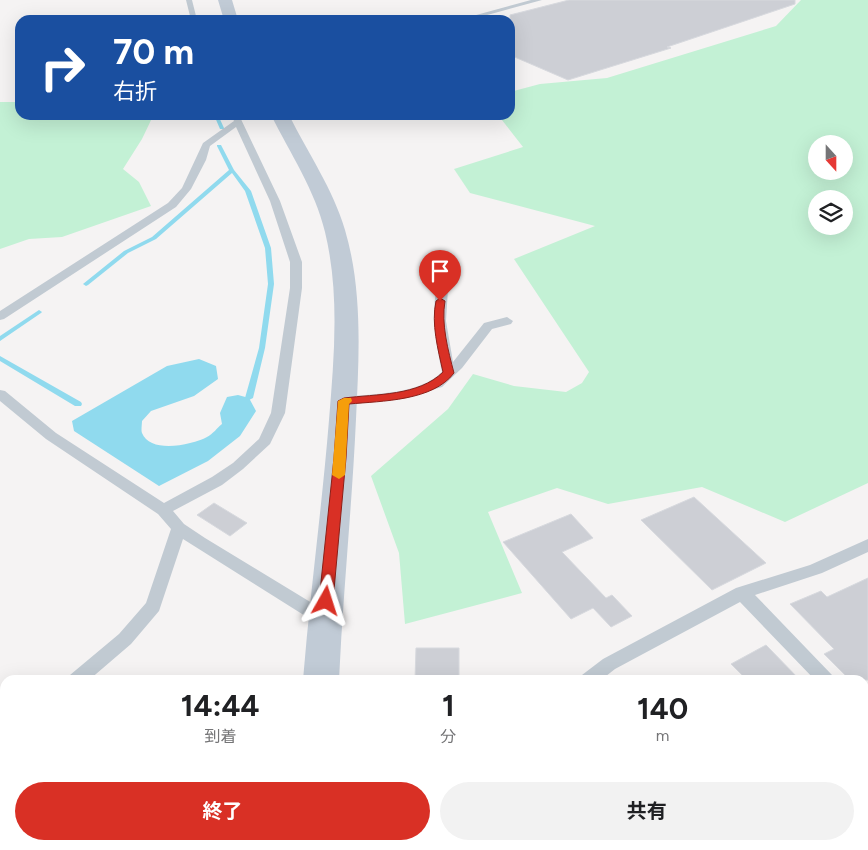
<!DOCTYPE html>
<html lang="ja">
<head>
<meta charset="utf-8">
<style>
  body { margin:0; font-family:Figtree,"Noto Sans JP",sans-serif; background:#f2f2f2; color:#202124; height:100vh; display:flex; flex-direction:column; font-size:19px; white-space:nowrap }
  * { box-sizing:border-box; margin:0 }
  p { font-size:16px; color:#757577 }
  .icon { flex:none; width:28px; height:28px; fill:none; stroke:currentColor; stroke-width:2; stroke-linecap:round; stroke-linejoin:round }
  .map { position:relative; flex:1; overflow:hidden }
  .drawer { position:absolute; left:0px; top:675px; width:869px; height:175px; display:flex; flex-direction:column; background:#fff; border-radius:15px 15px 0 0; box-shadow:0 5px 20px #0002 }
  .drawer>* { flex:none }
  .hud { position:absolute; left:15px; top:15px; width:500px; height:105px; border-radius:15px; box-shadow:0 5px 20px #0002; background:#1a4fa0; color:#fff; overflow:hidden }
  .needle { width:32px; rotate:159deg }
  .fabs { position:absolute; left:808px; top:135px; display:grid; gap:10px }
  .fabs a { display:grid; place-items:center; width:45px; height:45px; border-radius:50%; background:#fff; box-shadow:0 5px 20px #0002; font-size:25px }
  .pin { position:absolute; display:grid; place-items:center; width:42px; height:42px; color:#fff; margin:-51px -21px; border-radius:50% 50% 50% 0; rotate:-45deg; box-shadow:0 0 5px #0007 }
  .pin .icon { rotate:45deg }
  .me { position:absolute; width:55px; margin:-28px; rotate:6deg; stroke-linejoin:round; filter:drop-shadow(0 0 4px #0008) }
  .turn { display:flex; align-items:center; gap:18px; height:105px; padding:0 15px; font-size:22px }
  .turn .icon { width:65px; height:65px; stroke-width:2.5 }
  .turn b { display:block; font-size:35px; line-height:42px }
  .eta { display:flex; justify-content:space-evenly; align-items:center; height:85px; text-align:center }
  .eta b { font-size:30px; font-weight:700; line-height:35px }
  .cta { display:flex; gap:10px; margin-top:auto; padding:10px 15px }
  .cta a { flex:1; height:58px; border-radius:30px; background:#d93025; color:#fff; font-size:20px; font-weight:700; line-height:58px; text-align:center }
  .cta a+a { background:#f2f2f2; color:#202124 }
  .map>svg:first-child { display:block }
  .education { fill:#e6e4e5 }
  .green { fill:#c3f1d5; fill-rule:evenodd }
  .water { fill:#90daee }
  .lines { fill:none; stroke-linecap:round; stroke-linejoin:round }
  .stream { fill:#90daee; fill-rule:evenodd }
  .building { fill:#cdcfd5; stroke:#d7d9de }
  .lane { fill:#c1cad2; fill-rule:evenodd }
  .street { fill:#c1cad2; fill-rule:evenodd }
  .secondary { fill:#c1cbd6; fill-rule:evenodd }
  .route { fill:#d93025; stroke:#8d1f18 }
  .slow { fill:#f59e0b }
</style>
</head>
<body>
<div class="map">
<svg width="868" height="850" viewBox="0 0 868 850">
  <rect width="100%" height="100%" fill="#f5f3f3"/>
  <path class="education" d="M5,771V845H247V850H0V772Z"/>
  <path class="green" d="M801,0H868V483L785,522L702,487L608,504L557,488L488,512L522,593L405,624L399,553L371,476L448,409L473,374L514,386L566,392L582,383L589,372L514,259L595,226L470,193L454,169L523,147L498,115H510V92L540,84L607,78L776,26ZM816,144H844V171H816ZM816,199H844V226H816Z
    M0,102H20V115L153,116L142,139L123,169L139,182L151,206L62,237L29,239L0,249Z"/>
  <path class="water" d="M199,359L216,366L218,379L194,396L151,411L142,421C142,424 141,430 142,433C150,454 192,445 207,437C213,434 217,428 222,424L220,413L227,397L238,395L249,398L256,411L240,436L208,461L159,486L74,431L72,421L167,366Z"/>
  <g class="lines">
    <path class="stream" d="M214,115H218L224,128V129H220Z
      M217,145H221L234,170L251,191L271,248L274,284L265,348L253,398L249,400L245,398L259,348L268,284L265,248L245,191L232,173L156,239L128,253L88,285L86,286L83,284L124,251L152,237L229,170L217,146Z
      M39,310L42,312L41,313L0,341V336Z
      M0,356L81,402L82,404L81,406H75L0,361Z"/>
  </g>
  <path class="building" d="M569,0H795V4L667,47L671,48L568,80L510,55V15Z
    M694,497L766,563L712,590L641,520Z
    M214,503L247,523L230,536L197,515Z
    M571,514L593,538L562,552L606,598L612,595L632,616L611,627L593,608L571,619L503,542Z
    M868,578V680H850L824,654L834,649L790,604L821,591L827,597Z
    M766,645L800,680H747L731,664Z
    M416,648H459V680H415Z"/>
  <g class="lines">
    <path class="lane" d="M186,0H192L197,20H191Z
      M531,0H542L469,20H458Z
      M231,115H239L280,201L302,262V288L285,413L270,444L243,469L222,485L173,511L184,524L205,538L330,614L333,619L330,624L324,626L318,624L183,539L159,611L131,644L89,680H67L70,675L119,634L146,603L171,529L158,514L46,439L0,401V390L5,391L56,433L164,503L212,477L233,463L259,439L271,413L290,288V262L270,201L236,127L210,146L206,160L191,189L176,207L4,319L0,320V311L168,203L182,188L203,143L234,121Z
      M442,286L448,289L446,321L453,362L484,323L507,317L513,321L511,324L492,329L462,368L442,387L401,399L344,405L339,404L337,401L339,398L344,397C376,393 418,395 442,372C436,344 432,318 436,289Z
      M868,539V552L822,573L755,595L832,675L835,680H815L740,602L615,669L601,680H579L582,675L603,659L736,588L810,565Z
      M5,702V718L0,719V703Z
      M864,711L868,712V731L864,730Z"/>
    <path class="street" d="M5,735V769L0,770V736Z"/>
    <path class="secondary" d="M218,0H232L238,20H224Z
      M271,115H289C308,153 333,189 345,230C363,291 359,356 356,419C352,506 343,593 339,680H303C310,593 322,507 329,420C334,358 340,294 325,232C315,190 290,153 271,115Z
      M287,845H329V850H287Z"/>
  </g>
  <path class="route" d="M440,298L445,301C441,324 448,350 454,373C433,401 382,401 349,404L346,458L333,601L331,605L326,607L321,605L319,601L334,458L338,401L344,398C376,394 419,396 443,372C438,349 431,324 436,301Z"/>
  <path class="slow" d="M344,398H351L352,401L349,404L345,475L339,479L332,475L338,401Z"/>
</svg>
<div class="fabs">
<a><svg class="needle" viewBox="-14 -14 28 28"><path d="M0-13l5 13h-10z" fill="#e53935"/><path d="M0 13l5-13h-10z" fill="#757577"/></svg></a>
<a><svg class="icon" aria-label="layers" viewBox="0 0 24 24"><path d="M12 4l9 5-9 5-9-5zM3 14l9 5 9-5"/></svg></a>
</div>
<div class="pin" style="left:440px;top:301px;background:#d93025"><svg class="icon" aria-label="arrive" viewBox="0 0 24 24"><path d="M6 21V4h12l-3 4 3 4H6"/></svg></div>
<svg class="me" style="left:326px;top:601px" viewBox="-20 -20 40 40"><path d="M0-17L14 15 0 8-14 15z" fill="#d93025" stroke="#fff" stroke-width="4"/></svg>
<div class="hud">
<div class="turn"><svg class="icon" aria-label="right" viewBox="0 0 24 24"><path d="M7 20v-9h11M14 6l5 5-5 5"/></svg><div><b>70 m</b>右折</div></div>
</div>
<section class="drawer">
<div class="eta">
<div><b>14:44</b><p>到着</p></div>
<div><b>1</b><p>分</p></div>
<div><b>140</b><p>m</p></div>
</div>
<div class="cta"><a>終了</a><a>共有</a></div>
</section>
</div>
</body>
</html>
